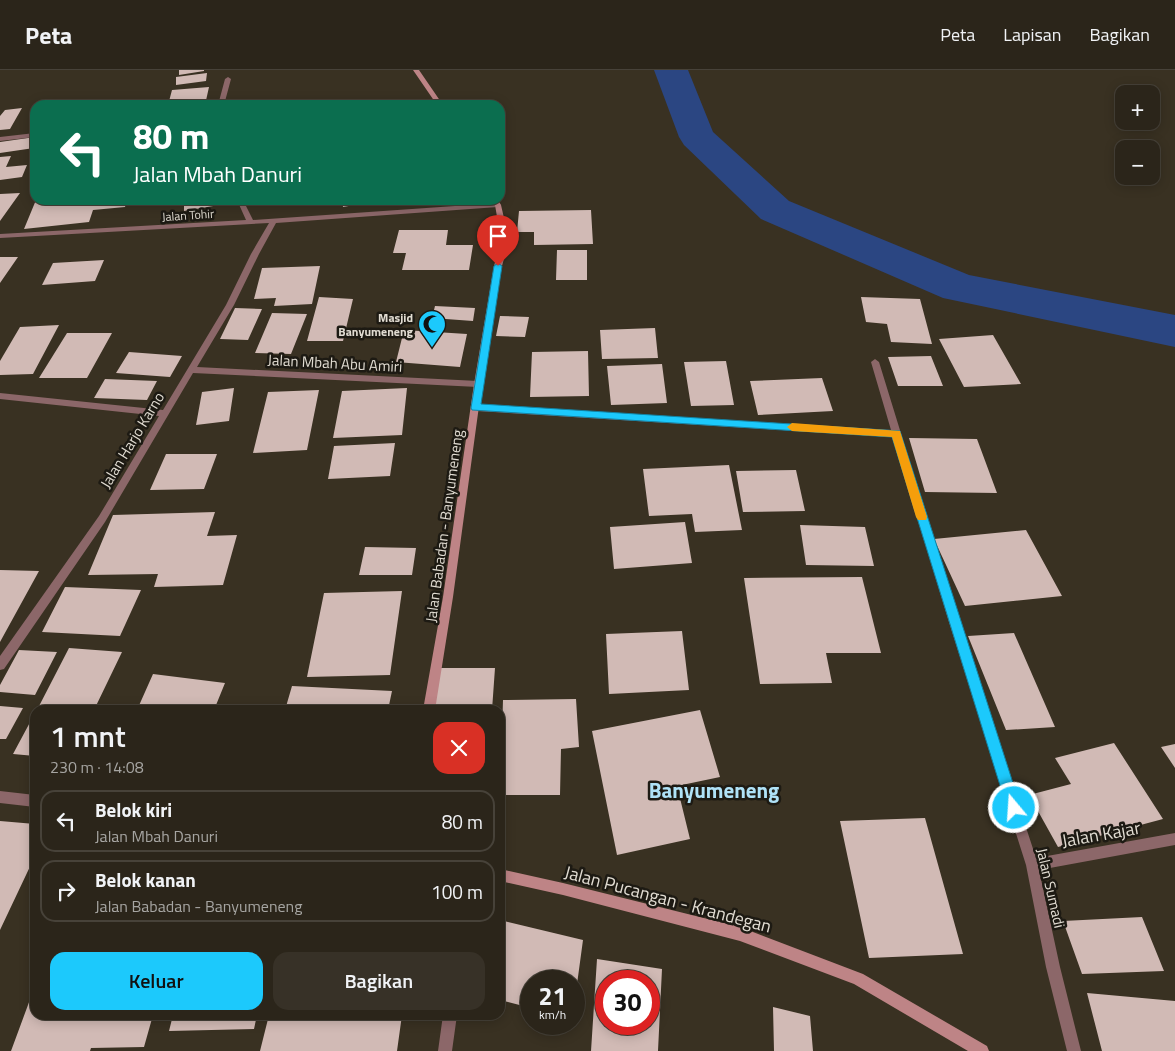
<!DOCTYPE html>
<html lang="id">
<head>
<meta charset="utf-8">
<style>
  body { margin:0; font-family:"Titillium Web",sans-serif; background:#373127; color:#f1f3f6; height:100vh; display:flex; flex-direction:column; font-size:19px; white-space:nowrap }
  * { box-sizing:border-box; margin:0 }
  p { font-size:16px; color:#a6a5a2 }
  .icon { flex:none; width:28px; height:28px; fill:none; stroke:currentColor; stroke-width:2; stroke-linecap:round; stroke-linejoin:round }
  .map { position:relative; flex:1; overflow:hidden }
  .panel { position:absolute; left:30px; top:635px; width:475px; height:315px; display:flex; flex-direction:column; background:#2b251a; border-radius:15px; box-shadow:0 2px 12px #0003,0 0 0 1px #474239 }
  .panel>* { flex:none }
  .banner { position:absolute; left:30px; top:30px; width:475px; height:105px; border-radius:15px; box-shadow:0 2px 12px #0003,0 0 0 1px #474239; background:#0b6e4f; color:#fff; overflow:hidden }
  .tools { position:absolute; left:1115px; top:15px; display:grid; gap:10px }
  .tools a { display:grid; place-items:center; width:45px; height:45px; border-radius:10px; background:#2b251a; box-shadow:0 2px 12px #0003,0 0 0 1px #474239; font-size:25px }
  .speed { position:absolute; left:520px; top:900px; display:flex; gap:10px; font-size:25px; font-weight:700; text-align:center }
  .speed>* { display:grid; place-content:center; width:65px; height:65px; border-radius:50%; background:#2b251a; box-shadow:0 2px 12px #0003,0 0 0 1px #474239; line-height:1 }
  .speed small { font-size:12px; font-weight:400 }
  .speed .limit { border:8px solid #d22; background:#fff; color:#111 }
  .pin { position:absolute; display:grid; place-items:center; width:42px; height:42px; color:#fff; margin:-51px -21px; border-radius:50% 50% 50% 0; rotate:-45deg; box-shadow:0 0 5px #0007 }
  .pin .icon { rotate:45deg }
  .me { position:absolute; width:55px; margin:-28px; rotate:342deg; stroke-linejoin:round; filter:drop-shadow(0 0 4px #0008) }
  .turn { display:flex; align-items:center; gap:18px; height:105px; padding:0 20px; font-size:22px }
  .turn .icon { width:65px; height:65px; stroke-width:2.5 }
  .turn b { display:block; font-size:35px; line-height:42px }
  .round { display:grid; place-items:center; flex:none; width:52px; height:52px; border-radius:15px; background:#373127 }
  .summary { display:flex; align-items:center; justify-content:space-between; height:85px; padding:0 20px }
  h1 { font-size:30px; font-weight:600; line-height:38px }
  .action { display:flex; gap:10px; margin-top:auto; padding:10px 20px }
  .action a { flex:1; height:58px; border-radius:15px; background:#1cc9fc; color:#111; font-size:20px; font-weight:600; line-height:58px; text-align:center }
  .action a+a { background:#373127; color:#f1f3f6 }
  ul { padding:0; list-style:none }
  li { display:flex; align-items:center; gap:15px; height:62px; margin:0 10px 8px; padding:0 10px; border:2px solid #474239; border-radius:15px }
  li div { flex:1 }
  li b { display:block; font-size:19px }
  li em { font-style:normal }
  header { display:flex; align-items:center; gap:30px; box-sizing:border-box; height:70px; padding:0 25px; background:#2b251a; border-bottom:1px solid #474239 }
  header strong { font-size:24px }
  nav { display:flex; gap:28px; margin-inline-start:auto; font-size:18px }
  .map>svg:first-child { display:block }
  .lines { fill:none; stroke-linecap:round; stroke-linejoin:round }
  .river { fill:#2b4682; fill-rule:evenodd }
  .building { fill:#d1bab5; fill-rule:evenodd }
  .street { fill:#8c6769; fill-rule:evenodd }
  .secondary { fill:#be8486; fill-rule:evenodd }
  .route { fill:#1cc9fc; stroke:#1283a4 }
  .slow { fill:#f59e0b }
  .labels { text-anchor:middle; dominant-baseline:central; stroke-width:5; stroke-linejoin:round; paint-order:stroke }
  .far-street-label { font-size:12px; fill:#e1dcd2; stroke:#1d1a13 }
  .far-poi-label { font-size:12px; font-weight:bold; fill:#e1dcd2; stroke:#1d1a13; text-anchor:end }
  .street-label { font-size:15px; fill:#e1dcd2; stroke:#1d1a13 }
  .near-street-label { font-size:18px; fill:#e1dcd2; stroke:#1d1a13 }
  .near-quarter-label { font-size:21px; font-weight:bold; fill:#afe2f7; stroke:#1d1a13 }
</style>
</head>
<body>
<header>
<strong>Peta</strong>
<nav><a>Peta</a><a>Lapisan</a><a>Bagikan</a></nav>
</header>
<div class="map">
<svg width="1175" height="981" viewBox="0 0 1175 981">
  <rect width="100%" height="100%" fill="#393122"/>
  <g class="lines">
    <path class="river" d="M654,0H688L713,62L789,131L969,205L1175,245V277L943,228L761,149L684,75L679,67Z"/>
  </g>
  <path class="building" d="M179,0H204V1L179,5Z
    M207,3L206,11L176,15V7Z
    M209,17L205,35H168L172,20Z
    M22,38L10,59L0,60V46L5,40Z
    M35,67L34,78L0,83V72Z
    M11,86L6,97L27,95L22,107L0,110V87Z
    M20,123L0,151V124Z
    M36,130H127L125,137L93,140L89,152L24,159Z
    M184,130H225V134L184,141Z
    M342,130H376V131L343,137Z
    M591,140L593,174L534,175V162H517L519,141Z
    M399,160H448L446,175H473L469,200H402L406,183H393Z
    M557,180H587V210H556Z
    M0,187H18L0,213Z
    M104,190L95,211L42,215L53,193Z
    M320,196L312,234L274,236L276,228L254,229L262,198Z
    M319,227L353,229L343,271H307Z
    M861,227L920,229L932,274L891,272L887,254L866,252Z
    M435,236L475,238L473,251L432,248Z
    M235,238L262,239L248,270L220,269Z
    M272,243L307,244L291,284L255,283Z
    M500,246L529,247L525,267L496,266Z
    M59,255L33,304L0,305V291L20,257Z
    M655,258L658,288L602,289L600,260Z
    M404,260L467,264L460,297L396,292Z
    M67,263H112L87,308H39Z
    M993,265L1021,314L964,317L939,269Z
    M588,281L589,326L530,327L532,282Z
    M129,282L182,286L170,307L116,303Z
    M931,286L943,316H898L888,287Z
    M726,291L734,335L691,336L684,292Z
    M662,294L667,333L611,335L607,296Z
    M822,308L833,341L758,345L750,311Z
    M105,309L157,311L147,330L94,328Z
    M234,318L229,351L196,355L202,322Z
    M407,318L402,365L333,368L342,321Z
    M319,320L307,380L253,383L268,322Z
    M909,368L977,369L997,423L925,422Z
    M395,373L390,406L328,409L334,376Z
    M166,384H217L204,419L150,420Z
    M729,395L742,460L695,462L692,444L649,446L643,399Z
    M796,400L805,441L743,442L736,401Z
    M215,442L207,466L237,465L223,515L154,517L158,504L88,505L113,445Z
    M685,452L692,493L614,499L610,457Z
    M800,455L865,457L874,496L806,495Z
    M1026,460L1062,526L965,536L934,469Z
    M365,477L416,478L412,505H359Z
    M0,500L39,501L0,572Z
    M862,507L881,583H826L832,613L760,614L744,508Z
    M65,517L141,520L120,566L42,562Z
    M402,521L390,605L307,607L324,523Z
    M682,561L689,620L609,624L606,564Z
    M1014,563L1055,657L1006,660L968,566Z
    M69,578L122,582L94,640H37Z
    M19,580L57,582L35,625L0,622V615Z
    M440,598H495L492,640H434Z
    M153,604L225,613L214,640H137Z
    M292,616L392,621L388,640H285Z
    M576,629L579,677L561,679L560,725H500L503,630Z
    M0,636L23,638L6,669H0Z
    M700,640L720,707L677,716L690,769L617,785L592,661Z
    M35,643V686L13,684Z
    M1114,673L1163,749L1058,777L1029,725L1071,714L1055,688Z
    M1175,674V698L1161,677Z
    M925,748L963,884L869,888L840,751Z
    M0,751L35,754V786L0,860Z
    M1142,847L1164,901L1082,904L1063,851Z
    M500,850L583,870L575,929L574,911H531V938L500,930Z
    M597,889L662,899L658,981H591ZM606,911H649V954H606Z
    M35,916V945H153L144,977L91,978L90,981H11Z
    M1087,923L1175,931V981H1102Z
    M773,937L810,946L813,981H774Z
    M173,945H257L254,959L169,961Z
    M269,945H402L397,981H260Z"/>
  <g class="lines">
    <path class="street" d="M228,7L231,9L224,35H218L225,9Z
      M35,63V67L0,71V67Z
      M237,130H243L253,150L498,133L501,135L498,137L276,153L259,184L234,235L197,297L478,311L482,314L478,317L193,303L105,452L4,599L0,600V586L99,446L159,346L0,329V323L163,340L226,235L251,184L269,153L0,168V164L246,150Z
      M875,289L879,292L959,552L1036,788L1175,763V775L1039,800L1060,897L1081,981H1067L1046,897L1026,795L949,552L893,367L476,341L472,338L476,335L891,360L871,292Z
      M0,721L35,725V737L0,733Z
      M443,945H457L452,981H438Z"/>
    <path class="secondary" d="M413,0H419L443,35H437Z
      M492,130H498L501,135L509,170L502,196L482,314L453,527L435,640H423L443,527L474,314L494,196L501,170L495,135Z
      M500,799L563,813L740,857L863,904L987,976L989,981H968L854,914L740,871L563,825L500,811Z"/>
  </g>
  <path class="route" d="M498,193L502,196L481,334L900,361L1021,738L1019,743L1014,745L1009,743L1007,738L892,367L472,340L471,338L494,196Z"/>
  <path class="slow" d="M792,353L900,361L927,447L926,450H918L916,447L892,367L792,361L787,357Z"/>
  <defs>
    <g id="mosque-pin" transform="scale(1.4375)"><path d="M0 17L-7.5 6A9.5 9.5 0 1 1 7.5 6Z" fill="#1cc9fc" stroke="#1d1a13"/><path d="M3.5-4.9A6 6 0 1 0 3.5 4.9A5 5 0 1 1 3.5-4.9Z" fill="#111"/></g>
  </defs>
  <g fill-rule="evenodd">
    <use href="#mosque-pin" x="432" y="254"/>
  </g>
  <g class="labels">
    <g class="far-street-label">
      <text transform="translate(188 145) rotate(-4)">Jalan Tohir</text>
    </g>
    <g class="far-poi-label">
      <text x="413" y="247">Masjid<tspan x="413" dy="14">Banyumeneng</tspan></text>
    </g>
    <g class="street-label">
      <text transform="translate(335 293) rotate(3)">Jalan Mbah Abu Amiri</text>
      <text transform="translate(132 370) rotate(-59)">Jalan Harjo Karno</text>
      <text transform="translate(444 456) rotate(-82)">Jalan Babadan - Banyumeneng</text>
      <text transform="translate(1051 818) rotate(77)">Jalan Sumadi</text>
    </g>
    <g class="near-street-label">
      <text transform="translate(1101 764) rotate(-10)">Jalan Kajar</text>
      <text transform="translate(668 829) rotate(15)">Jalan Pucangan - Krandegan</text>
    </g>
    <g class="near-quarter-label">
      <text x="714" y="720">Banyumeneng</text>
    </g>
  </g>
</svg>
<div class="tools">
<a>+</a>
<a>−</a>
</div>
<div class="speed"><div>21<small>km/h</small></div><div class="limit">30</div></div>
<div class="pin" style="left:498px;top:196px;background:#d93025"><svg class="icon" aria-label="arrive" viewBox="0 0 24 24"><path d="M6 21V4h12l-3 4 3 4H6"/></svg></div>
<svg class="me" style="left:1014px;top:738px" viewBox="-20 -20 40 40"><circle r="17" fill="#1cc9fc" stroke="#fff" stroke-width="3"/><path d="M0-11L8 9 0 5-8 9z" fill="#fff"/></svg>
<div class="banner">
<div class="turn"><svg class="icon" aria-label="left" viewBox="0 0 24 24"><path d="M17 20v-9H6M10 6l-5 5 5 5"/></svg><div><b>80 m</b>Jalan Mbah Danuri</div></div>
</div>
<section class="panel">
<div class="summary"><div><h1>1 mnt</h1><p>230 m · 14:08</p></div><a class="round" style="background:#d93025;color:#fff"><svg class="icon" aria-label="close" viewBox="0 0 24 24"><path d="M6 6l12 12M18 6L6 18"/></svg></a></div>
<ul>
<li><svg class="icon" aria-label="left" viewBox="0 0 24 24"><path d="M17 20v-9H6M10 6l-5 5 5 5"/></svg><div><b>Belok kiri</b><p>Jalan Mbah Danuri</p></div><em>80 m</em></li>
<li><svg class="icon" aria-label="right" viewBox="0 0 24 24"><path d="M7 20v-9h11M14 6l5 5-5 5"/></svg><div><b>Belok kanan</b><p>Jalan Babadan - Banyumeneng</p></div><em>100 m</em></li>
</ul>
<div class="action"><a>Keluar</a><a>Bagikan</a></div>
</section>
</div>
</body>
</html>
